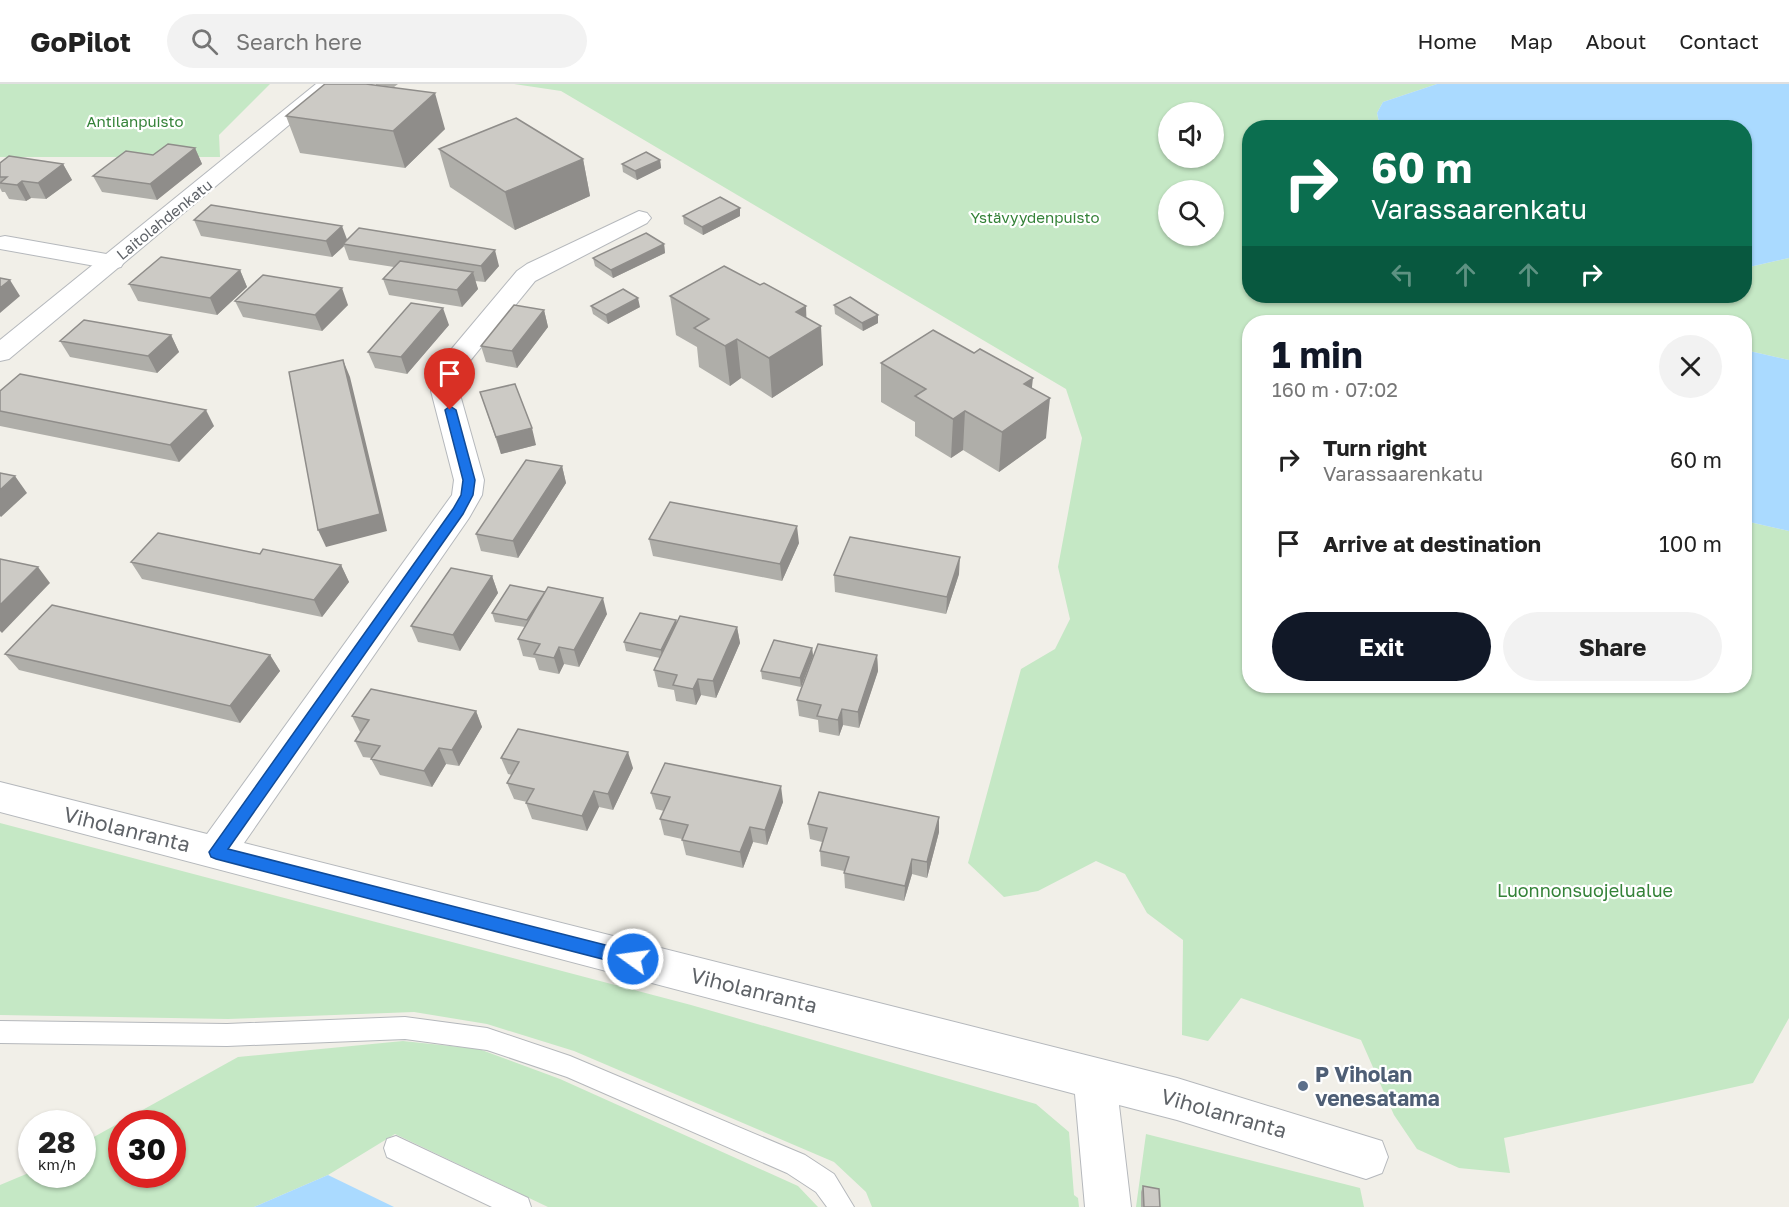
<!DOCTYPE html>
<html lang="en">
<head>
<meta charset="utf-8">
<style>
  body { margin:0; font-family:"Golos Text",sans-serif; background:#f2f2f2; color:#222; height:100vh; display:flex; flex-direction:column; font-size:22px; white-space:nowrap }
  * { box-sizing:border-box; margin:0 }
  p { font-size:20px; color:#767676 }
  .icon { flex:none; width:33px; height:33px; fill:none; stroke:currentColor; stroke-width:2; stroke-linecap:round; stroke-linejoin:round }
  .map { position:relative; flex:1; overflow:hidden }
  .details { position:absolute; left:1242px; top:231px; width:510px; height:378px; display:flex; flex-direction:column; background:#fff; border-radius:24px; box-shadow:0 2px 4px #0004 }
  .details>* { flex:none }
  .hud { position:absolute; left:1242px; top:36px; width:510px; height:183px; border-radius:24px; box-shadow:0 2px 4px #0004; background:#0b6e4f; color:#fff; overflow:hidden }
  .fabs { position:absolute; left:1158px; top:18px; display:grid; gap:12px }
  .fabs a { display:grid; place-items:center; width:66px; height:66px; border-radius:50%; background:#fff; box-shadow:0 2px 4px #0004; font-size:30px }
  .speed { position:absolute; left:18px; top:1026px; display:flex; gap:12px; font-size:30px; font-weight:700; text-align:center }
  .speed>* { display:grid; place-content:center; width:78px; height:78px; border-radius:50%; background:#fff; box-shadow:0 2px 4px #0004; line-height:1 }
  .speed small { font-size:15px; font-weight:400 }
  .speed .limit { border:9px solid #d22; background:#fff; color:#111 }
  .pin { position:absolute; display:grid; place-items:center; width:51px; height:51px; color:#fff; margin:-62px -26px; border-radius:50% 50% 50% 0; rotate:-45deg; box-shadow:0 0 6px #0007 }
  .pin .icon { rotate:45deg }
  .me { position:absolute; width:66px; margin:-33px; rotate:284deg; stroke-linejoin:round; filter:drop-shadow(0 0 4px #0008) }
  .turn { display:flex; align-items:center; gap:21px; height:126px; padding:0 30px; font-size:27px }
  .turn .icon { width:78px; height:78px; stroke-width:2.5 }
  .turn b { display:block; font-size:42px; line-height:51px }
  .lanes { display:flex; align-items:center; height:57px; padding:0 30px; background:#0003; justify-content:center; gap:30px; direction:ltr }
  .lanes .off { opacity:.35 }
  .round { display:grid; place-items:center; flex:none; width:63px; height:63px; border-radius:32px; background:#f2f2f2 }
  .summary { display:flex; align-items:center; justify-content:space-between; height:102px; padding:0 30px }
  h1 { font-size:36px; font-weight:700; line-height:45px; color:#111827 }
  .action { display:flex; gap:12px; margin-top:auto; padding:12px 30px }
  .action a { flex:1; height:69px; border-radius:36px; background:#111827; color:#fff; font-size:24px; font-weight:700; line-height:69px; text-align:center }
  .action a+a { background:#f2f2f2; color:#222 }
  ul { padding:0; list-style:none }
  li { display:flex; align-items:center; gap:18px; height:84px; padding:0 30px }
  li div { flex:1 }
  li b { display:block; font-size:22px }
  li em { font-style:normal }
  header { display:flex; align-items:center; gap:36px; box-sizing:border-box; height:84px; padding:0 30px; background:#fff; border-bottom:2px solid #e0e0e0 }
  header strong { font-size:28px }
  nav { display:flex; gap:33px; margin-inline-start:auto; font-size:21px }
  .search { width:420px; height:54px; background:#f2f2f2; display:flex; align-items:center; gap:15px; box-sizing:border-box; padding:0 21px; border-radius:33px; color:#767676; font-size:22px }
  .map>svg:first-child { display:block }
  .green { fill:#c5e8c5; fill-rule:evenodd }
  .water { fill:#aadaff }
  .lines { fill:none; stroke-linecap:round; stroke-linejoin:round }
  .service-casing { stroke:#b5b8bc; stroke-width:2 }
  .minor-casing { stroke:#b5b8bc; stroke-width:2 }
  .tertiary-casing { stroke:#b5b8bc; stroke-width:2 }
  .service { fill:#fff; fill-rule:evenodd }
  .minor { fill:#fff; fill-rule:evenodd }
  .tertiary { fill:#fff; fill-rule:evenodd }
  .wall { fill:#afaea9 }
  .shaded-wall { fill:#8f8d8a }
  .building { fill:#cccac5; stroke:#8f8d8a; stroke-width:1.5 }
  .route { fill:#1a73e8; stroke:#114b97; stroke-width:1.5 }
  .service-dot { fill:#5c6f8a; stroke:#fff; stroke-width:2 }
  .labels { text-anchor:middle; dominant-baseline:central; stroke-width:4.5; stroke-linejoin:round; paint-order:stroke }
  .far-park-label { font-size:15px; fill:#348238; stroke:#fff }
  .far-street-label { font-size:15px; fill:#5f6368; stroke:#fff }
  .park-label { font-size:18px; fill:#348238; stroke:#fff }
  .near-street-label { font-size:21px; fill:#5f6368; stroke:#fff }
  .near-service-label { font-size:21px; font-weight:bold; fill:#4e5e75; stroke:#fff; text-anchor:start }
</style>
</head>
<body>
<header>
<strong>GoPilot</strong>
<div class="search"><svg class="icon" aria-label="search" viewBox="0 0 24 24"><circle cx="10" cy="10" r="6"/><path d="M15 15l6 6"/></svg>Search here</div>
<nav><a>Home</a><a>Map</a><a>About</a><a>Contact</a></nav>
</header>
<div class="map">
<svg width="1789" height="1123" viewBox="0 0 1789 1123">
  <rect width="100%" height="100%" fill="#f1efe8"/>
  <path class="green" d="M0,0H270L219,51L220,73H0Z
    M514,0H1437L1383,18L1377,29L1380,43L1250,44V212H1744L1745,184L1789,174V276L1745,266L1744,238H1250V602H1744L1745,437L1789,447V934L1753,999L1504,1054L1510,1089L1459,1084L1417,1065L1394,1031L1361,956L1241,914L1208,957L1182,951L1183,856L1147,829L1125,790L1096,777L1038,807L1004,813L968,779L1021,585L1055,565L1070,535L1058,483L1082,354L1066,305L561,7ZM1168,28H1214V74H1168ZM1168,106H1214V152H1168Z
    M0,739L691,921L1036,1020L1069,1048L1074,1111L1078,1114L1079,1123H872L866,1108L834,1078L574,967L487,940L414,928L228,935L0,931Z
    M403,957L479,965L560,995L798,1102L818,1123H548L395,1050L328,1091L254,1123H0V1101L31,1088L32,1090H82L83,1059L238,973ZM122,1040H172V1090H122Z
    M1146,1050L1360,1104L1364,1123H1136Z"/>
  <path class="water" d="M1437,0H1789V174L1745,184L1744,44L1380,43L1377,29L1383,18Z
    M1745,266L1789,276V447L1745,437Z
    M328,1091L394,1123H254Z"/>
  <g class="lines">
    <g class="service-casing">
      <path id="service" d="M405,933L487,944L570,972L805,1071L834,1090L854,1123H827L816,1108L787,1089L567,993L487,966L405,955L227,962L0,959V937L227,940Z
        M396,1052L528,1114L531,1123H492L387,1073L384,1064L387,1055Z"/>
    </g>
    <g class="minor-casing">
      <path id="minor" d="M639,127L647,129L651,134L647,139L535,197L465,283L458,294L459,307L484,396L482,411L469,434L244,759L1177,994L1382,1057L1388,1073L1382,1089L1366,1095L1177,1036L1119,1021L1131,1123H1085L1075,1010L0,728V698L207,750L452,411L454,396L431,307L432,294L444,274L517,187L527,180Z
        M5,152L112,171L121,173L124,178L121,183L112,185L0,165V153Z"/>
    </g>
    <g class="tertiary-casing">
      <path id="tertiary" d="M316,0H338L9,275L0,277V256Z"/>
    </g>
    <use href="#service" class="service"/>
    <use href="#minor" class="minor"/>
    <use href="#tertiary" class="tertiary"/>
  </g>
  <path class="wall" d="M376,0H398L394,3L376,1Z
    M286,32L445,45L405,84L300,69Z
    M195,64L202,80L157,116L102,108L93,92L153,71Z
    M439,65L583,75L590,112L515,146L450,103Z
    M660,76L661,84L637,96L623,88L622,80Z
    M0,79L63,80L72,96L46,115L31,114L26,117L9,115L5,108H2L0,104Z
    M740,124V132L703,151L684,140L683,132Z
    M194,136L347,156L499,182L485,198L475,197L478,205L462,223L389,211L383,195L394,183L349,176L344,162L332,173L201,152Z
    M664,160L665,169L613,194L595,182L593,174Z
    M240,186L247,203L217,231L138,217L129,200Z
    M760,201L806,222V234L823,281L772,314L741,294L730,302L699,283L697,263L676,251L670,212Z
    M235,217L348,221L322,247L243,233Z
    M834,221L878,231V239L863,247L835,230Z
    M591,222L640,223L608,240L593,230Z
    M544,226L548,243L517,284L486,278L481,262Z
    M449,241L407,290L375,284L368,268Z
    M171,251L179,268L157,289L70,273L60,257Z
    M881,279L1031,304L1046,354L999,388L963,366L951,374L915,352V338L881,318Z
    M0,307L214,342L179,378L0,342Z
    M480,308L536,361L501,370Z
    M562,382L566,399L518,474L481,467L476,450Z
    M649,455L799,459L782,497L653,472Z
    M260,470L341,481L349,498L322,533L142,495L131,478Z
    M959,490L946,530L835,508L834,491Z
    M492,492L498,509L460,567L418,558L411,542Z
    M492,529L607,530L579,583L564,580L559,590L539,586L535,574L523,572L518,555L525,543L495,538Z
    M676,536L677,540L737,543L740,559L716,614L701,611L696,621L676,617L674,606L658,603L654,586L660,574L626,567L624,558Z
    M812,564L813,572L801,603L762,595L761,587Z
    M5,570L270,571L280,587L240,639L19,586Z
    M877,571L878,587L859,644L843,641L839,652L819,648L818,636L799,632L797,616Z
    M476,627L482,643L459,682L446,680L432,703L380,691L371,675L372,674L363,673L355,657L360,648L352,632Z
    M501,674L633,684L613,726L599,723L587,747L532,735L526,719L527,718L514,715L507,699L512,691L508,690Z
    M651,709L783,718L767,761L753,758L743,784L686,771L682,755L664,751L660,735L664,727L656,725Z
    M939,733V748L927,794L912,790L904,817L845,804L844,787L821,782L820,767L822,758L810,755L808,740Z
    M1143,1102L1160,1123H1141V1108Z"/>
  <path class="shaded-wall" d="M435,9L445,45L405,84L393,47Z
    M195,64L202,80L157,116L150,100Z
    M583,75L590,112L515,146L505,108Z
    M660,76L661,84L637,96L635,87Z
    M63,80L72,96L46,115L38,99Z
    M22,97L31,114L26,117L17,101Z
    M740,124V132L703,151L702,143Z
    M342,142L348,158L343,160L344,162L332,173L326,157Z
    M664,160L665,169L613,194L611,186Z
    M495,166L499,182L485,198L481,182Z
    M240,186L247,203L217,231L210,214Z
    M473,188L478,205L462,223L457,206Z
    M10,196L20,212L0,229V204Z
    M342,204L348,221L322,247L315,231Z
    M638,214L640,223L608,240L606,231Z
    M806,222L807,251L821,242L823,281L772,314L769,274L796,228Z
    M443,224L449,241L407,290L401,273Z
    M544,226L548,243L517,284L512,267Z
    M878,231V239L863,247L862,239Z
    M171,251L179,268L157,289L148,272Z
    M737,255L741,294L730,302L725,262Z
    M343,276L350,293L387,447L326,463L318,446Z
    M1033,294L1029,329L1050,314L1046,354L999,388L1002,348L1024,300Z
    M206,326L214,342L179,378L170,361Z
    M965,327L963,366L951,374L953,335Z
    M532,344L536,361L501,370L496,353Z
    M562,382L566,399L518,474L513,457Z
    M15,392L27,409L1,433L0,432V406Z
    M797,442L799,459L782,497L780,480Z
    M960,473L959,490L946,530L947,513Z
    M341,481L349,498L322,533L314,516Z
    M38,483L50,499L2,549L0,547V521Z
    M492,492L498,509L460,567L453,551Z
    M603,514L607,530L579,583L574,566Z
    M676,536L678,545L662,574L661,566Z
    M737,543L740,559L716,614L713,597Z
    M559,563L564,580L559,590L554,574Z
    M812,564L813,572L801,603L800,594Z
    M270,571L280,587L240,639L230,622Z
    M877,571L878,587L859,644L858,628Z
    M698,595L701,611L696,621L693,605Z
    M842,625L843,641L839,652L838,636Z
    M476,627L482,643L459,682L452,666Z
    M439,664L446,680L432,703L424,687Z
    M628,668L633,684L613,726L608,710Z
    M781,702L783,718L767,761L765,746Z
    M594,707L599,723L587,747L582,732Z
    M939,733V748L927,794V778Z
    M750,743L753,758L743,784L740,768Z
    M912,775V790L904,817L905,802Z"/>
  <path class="building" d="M325,0H366L435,9L393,47L286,32Z
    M516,34L583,75L505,108L439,65Z
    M168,60L195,64L150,100L93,92L126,67L153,71Z
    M646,68L660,76L635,87L622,80Z
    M9,72L63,80L38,99L22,97L17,101L0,99L7,93H0V79Z
    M720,113L740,124L702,143L683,132Z
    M211,121L342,142L326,157L194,136Z
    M359,144L495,166L481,182L343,160Z
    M646,149L664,160L611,186L593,174Z
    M161,173L240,186L210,214L129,200Z
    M400,177L473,188L457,206L383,195Z
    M724,182L760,201L764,199L806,222L796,228L821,242L769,274L737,255L725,262L694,244L709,235L670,212Z
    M263,191L342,204L315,231L235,217Z
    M0,194L10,196L0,204Z
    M623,205L638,214L606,231L591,222Z
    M850,213L878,231L862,239L834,221Z
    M411,219L443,224L401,273L368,268Z
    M514,221L544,226L512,267L481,262Z
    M84,236L171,251L148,272L60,257Z
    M933,246L974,269L980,265L1033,294L1024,300L1050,314L1002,348L965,327L953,335L915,312L926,305L881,279Z
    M343,276L380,430L318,446L289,288Z
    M20,290L206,326L170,361L0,327V307Z
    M515,300L532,344L496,353L480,308Z
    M526,376L562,382L513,457L476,450Z
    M0,389L15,392L0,406Z
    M670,418L797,442L780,480L649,455Z
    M158,449L260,470L263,465L341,481L314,516L131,478Z
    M850,453L960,473L947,513L834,491Z
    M0,475L38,483L0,521Z
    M451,484L492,492L453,551L411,542Z
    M510,501L545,508L527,536L492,529Z
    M548,503L603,514L574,566L559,563L554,574L534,570L540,560L518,555Z
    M52,521L270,571L230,622L5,570Z
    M640,529L676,536L661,566L624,558Z
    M680,532L737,543L713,597L698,595L693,605L673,601L677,591L654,586Z
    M774,556L812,564L800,594L761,587Z
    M818,560L877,571L858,628L842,625L838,636L817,632L821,621L797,616Z
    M371,605L476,627L452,666L439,664L424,687L371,675L380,662L355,657L369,636L352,632Z
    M518,645L628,668L608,710L594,707L582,732L526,719L534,705L507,699L519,678L501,674Z
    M665,679L781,702L765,746L750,743L740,768L682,756L688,741L660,735L670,713L651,709Z
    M819,708L939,733L927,778L912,775L905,802L844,789L849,773L820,767L827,744L808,740Z
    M1143,1102L1159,1105L1160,1123H1144Z"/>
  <path class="route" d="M450,322L456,326L475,396L473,411L463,430L228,765L633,868L639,870L641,875L639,881L633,883L216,775L211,773L209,768L453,425L461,411L463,396L445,326Z"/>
  <circle class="service-dot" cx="1303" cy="1002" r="6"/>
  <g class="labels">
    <g class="far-park-label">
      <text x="135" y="37">Antilanpuisto</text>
      <text x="1035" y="133">Ystävyydenpuisto</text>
    </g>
    <g class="far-street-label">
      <text transform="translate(164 135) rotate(-39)">Laitolahdenkatu</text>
    </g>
    <g class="park-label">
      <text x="1585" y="806">Luonnonsuojelualue</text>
    </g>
    <g class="near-street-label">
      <text transform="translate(127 745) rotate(14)">Viholanranta</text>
      <text transform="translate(754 906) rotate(14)">Viholanranta</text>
      <text transform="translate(1224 1029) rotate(16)">Viholanranta</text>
    </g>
    <g class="near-service-label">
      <text x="1315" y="990">P Viholan<tspan x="1315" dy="24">venesatama</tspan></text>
    </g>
  </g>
</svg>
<div class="fabs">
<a><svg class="icon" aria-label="sound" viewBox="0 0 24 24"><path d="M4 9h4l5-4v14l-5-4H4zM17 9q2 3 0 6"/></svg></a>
<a><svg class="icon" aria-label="search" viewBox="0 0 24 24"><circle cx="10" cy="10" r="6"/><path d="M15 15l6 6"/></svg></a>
</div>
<div class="speed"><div>28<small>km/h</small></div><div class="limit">30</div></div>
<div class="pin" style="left:450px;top:326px;background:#d93025"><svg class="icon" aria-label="arrive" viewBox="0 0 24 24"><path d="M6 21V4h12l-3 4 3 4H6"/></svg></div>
<svg class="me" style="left:633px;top:875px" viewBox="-20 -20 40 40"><circle r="17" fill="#1a73e8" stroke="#fff" stroke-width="3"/><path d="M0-11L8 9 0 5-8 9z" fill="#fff"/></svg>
<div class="hud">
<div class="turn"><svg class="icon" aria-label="right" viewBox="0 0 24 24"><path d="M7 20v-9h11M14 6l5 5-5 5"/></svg><div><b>60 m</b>Varassaarenkatu</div></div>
<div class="lanes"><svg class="icon off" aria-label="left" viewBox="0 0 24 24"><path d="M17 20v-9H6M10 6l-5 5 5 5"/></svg><svg class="icon off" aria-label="ahead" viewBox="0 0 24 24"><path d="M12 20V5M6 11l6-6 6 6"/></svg><svg class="icon off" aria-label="ahead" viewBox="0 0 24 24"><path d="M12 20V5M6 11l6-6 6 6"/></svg><svg class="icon" aria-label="right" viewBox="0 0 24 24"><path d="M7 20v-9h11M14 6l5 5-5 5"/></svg></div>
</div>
<section class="details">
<div class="summary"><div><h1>1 min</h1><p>160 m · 07:02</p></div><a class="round"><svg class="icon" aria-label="close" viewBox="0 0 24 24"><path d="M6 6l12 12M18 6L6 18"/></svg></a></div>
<ul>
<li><svg class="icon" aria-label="right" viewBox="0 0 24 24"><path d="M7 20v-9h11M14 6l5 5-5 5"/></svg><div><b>Turn right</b><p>Varassaarenkatu</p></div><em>60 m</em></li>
<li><svg class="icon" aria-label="arrive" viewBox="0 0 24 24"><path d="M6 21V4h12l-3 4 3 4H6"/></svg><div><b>Arrive at destination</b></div><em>100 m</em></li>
</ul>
<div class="action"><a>Exit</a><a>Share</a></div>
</section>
</div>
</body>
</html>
